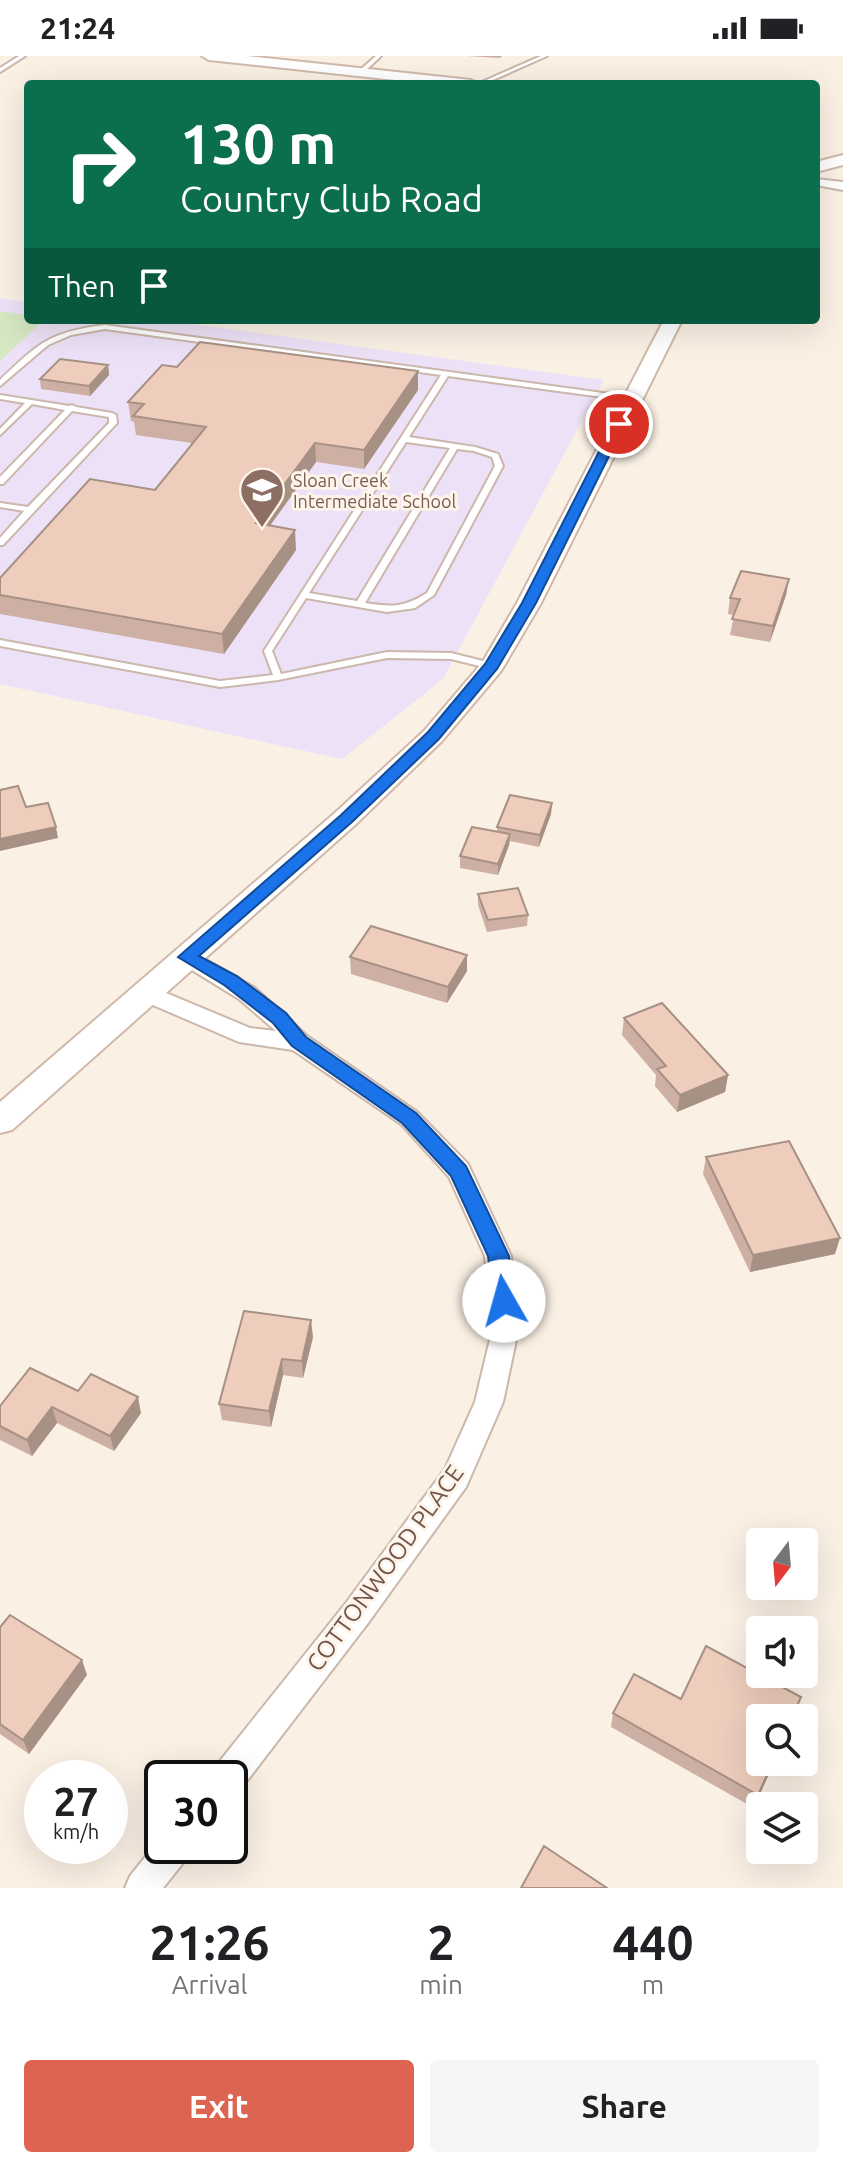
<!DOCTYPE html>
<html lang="en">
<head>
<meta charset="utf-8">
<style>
  body { margin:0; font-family:Ubuntu,sans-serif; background:#f6f6f6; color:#202124; height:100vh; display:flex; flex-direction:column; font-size:30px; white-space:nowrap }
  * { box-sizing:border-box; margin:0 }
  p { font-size:26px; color:#757577 }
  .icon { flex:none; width:44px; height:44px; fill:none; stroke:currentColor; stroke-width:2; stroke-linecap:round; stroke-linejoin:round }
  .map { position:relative; height:1832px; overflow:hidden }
  .sheet { display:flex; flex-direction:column; background:#fff; flex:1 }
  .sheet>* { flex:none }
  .hud { position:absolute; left:24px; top:24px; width:796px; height:244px; border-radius:8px; box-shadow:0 8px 32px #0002; background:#0b6e4f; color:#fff; overflow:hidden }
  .needle { width:52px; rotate:196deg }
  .tools { position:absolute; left:746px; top:1472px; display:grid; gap:16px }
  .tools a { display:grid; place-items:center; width:72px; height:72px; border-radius:8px; background:#fff; box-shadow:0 8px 32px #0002; font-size:40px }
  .speed { position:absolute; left:24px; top:1704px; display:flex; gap:16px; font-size:40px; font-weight:700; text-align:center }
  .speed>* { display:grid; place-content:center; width:104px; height:104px; border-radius:50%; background:#fff; box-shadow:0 8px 32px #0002; line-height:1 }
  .speed small { font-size:20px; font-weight:400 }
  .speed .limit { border:4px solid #111; border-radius:12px; background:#fff; color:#111 }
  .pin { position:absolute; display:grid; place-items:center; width:68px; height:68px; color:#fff; margin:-34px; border:4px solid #fff; border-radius:50%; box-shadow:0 2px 8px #0007 }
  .me { position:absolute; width:88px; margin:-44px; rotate:353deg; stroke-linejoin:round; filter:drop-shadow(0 0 6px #0008) }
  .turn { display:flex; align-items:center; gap:28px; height:168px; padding:0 24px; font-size:36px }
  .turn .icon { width:104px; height:104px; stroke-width:2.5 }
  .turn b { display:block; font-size:56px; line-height:68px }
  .then { display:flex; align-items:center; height:76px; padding:0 24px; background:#0003; gap:16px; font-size:30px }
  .eta { display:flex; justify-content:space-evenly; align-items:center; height:136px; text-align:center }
  .eta b { font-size:48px; font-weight:600; line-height:56px }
  .button { display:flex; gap:16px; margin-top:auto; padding:16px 24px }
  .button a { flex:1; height:92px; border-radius:8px; background:#dd6450; color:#fff; font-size:32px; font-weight:600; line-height:92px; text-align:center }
  .button a+a { background:#f6f6f6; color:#202124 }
  .status { display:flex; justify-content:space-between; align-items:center; height:56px; padding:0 40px; background:#fff; direction:ltr }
  .status svg { height:22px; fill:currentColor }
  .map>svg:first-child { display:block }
  .education { fill:#ede1f7 }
  .green { fill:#d5e7c3 }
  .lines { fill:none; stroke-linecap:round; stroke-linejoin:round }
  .service-casing { stroke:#cbb7ab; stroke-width:4 }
  .minor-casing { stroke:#cbb7ab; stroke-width:4 }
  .secondary-casing { stroke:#d0b9ab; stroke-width:4 }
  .service { fill:#fff; fill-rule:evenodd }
  .minor { fill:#fff; fill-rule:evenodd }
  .secondary { fill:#fff; fill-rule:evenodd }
  .wall { fill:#cdb0a3 }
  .shaded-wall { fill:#a79084 }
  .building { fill:#eecdbd; stroke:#a79084; stroke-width:2 }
  .route { fill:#1a73e8; stroke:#114b97; stroke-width:2 }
  .labels { text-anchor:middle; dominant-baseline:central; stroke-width:6; stroke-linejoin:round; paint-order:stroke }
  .far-education-label { font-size:18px; fill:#785e54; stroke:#fef4ea; text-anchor:start }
  .near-street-label { font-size:24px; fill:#71564b; stroke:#fef4ea }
</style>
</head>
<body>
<div class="status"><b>21:24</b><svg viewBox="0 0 49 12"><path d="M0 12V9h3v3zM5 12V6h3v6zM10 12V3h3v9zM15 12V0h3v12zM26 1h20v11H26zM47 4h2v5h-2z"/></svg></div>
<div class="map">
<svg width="843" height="1832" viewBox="0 0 843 1832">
  <rect width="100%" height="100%" fill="#fbf0e4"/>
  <path class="education" d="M0,242L28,246V264H162L604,324L443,623L342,703L0,628Z"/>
  <path class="green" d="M0,255L28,259V264H44L0,305Z"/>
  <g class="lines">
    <g class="service-casing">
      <path id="service" d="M19,0H25L0,16V12Z
        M376,0H381L363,17H359V15Z
        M541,0H547L484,28H477Z
        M105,269L632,341L636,343L632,345L448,320L409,381L475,391L498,398L503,410L434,539L415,552L387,556L306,542L272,595L281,618L387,596L451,597L495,608V612L492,613L451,603L387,602L278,624L220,631L0,590V584L220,625L273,619L264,595L441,319L105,273L71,279L48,289L0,330V324C39,287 49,276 105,269ZM406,386L450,392L357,545L309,537ZM457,393L474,395L492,401L495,410L427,537C403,552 392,551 365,547Z
        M0,339L69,350L72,349L76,351L112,357L116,359L117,367L3,489H0V482L24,455L0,451V447L28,451L109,367V361L72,355L3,428H0V421L65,354L32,348L0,379V373L25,347L0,343Z"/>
    </g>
    <g class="minor-casing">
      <path id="minor" d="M816,123L843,126V134L816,129Z
        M187,893L255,932L307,980L417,1056L468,1108L511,1200L518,1275L503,1346L466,1431L368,1567L240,1734L230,1737V1722H212L216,1710L346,1547L445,1413L475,1346L492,1275L485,1200L449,1121L401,1068L293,994L239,986L139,943L136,937L139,931L147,929L250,972L276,975L239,943L179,906L176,901L179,896Z
        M162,1780V1790H192L187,1802L163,1832H125L130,1820Z"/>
    </g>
    <g class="secondary-casing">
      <path id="secondary" d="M202,0H247L471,24L478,28H432L209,4Z
        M843,99V109L816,116V106Z
        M664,264H682L541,547L501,615L442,685L356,768L12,1074L0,1077V1046L336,756L424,675L482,607L517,547Z"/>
    </g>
    <use href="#service" class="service"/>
    <use href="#minor" class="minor"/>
    <use href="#secondary" class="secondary"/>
  </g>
  <path class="wall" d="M467,0H502L500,2Z
    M108,309L109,319L90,340L41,333L40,323Z
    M177,311L418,315V334L364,413L316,406L270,470L296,494L224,598L0,558V522L155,434L192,387L136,379L134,366L131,365L128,346Z
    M789,523L786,539L770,586L730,579L734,559L728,558L730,542Z
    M552,747L551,758L539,791L510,785L509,789L498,819L460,812V800L497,775V771Z
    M478,838L528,859L527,870L487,876L478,849Z
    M467,899V915L447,947L351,918L350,901Z
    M624,962L728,1019L725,1036L677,1056L655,1030L656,1019L622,979Z
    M706,1101L835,1198L750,1216L703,1118Z
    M313,1281L303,1322L283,1319L271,1371L222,1364L219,1348Z
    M78,1335L141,1357L114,1395L57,1367L32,1400L0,1384V1350Z
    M0,1571L87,1619L29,1698L0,1678Z
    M613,1657L774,1706L754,1752L611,1671Z"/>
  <path class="shaded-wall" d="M108,309L109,319L90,340L89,330Z
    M418,315V334L364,413V394Z
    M315,387L316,406L257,487L256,467Z
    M295,474L296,494L224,598L222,578Z
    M789,523L786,539L770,586L773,570Z
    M552,747L551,758L539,791L540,779Z
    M56,771L58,782L0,795V783Z
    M510,778L509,789L498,819V808Z
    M467,899V915L447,947L448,931Z
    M728,1019L725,1036L677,1056L680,1039Z
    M840,1182L835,1198L750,1216L753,1199Z
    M311,1264L313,1281L303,1322L302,1305Z
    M282,1303L283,1319L271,1371L269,1355Z
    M138,1341L141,1357L114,1395L110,1380Z
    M52,1351L57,1367L32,1400L27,1384Z
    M82,1604L87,1619L29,1698L23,1684Z
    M773,1706H774L754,1752L758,1739Z"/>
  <path class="building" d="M200,286L418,315L364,394L315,387L256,467L295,474L222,578L0,539V522L90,423L155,434L206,371L133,360L144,348L128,346L162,309L177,311Z
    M60,303L108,309L89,330L40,323Z
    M741,515L789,523L773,570L732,563L740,543L730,542Z
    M18,730L26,751L48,747L56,771L0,783V734Z
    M510,739L552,747L540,779L497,771Z
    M472,771L510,778L498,808L460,800Z
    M518,832L528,859L488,864L478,838Z
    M371,870L467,899L448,931L350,901Z
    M662,947L728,1019L680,1039L657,1013L666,1010L624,962Z
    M789,1085L840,1182L753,1199L706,1101Z
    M244,1255L311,1264L302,1305L282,1303L269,1355L219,1348Z
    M30,1312L78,1335L91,1318L138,1341L110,1380L52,1351L27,1384L0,1370V1350Z
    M10,1559L82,1604L23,1684L0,1668V1571Z
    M706,1590L801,1641L792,1662H760V1706H773L758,1739L613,1657L634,1618L681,1643Z
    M544,1790L607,1832H521Z"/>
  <path class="route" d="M619,365L625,368L536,547L497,613L439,683L352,766L199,900L237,920L286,957L306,981L416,1057L466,1110L509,1200L515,1245L512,1251L504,1254L496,1251L493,1245L488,1200L451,1120L402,1067L292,990L273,967L224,929L178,901L341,759L428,676L485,608L522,547L613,368Z"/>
  <defs>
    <g id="school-pin" transform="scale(2.3)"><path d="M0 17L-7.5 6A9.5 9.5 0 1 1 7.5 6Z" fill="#8d6e63" stroke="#fef4ea"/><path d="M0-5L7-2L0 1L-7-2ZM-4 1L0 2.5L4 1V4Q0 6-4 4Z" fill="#fff"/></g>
  </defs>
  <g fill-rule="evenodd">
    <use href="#school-pin" x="262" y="434"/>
  </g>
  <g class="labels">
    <g class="far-education-label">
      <text x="293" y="424">Sloan Creek<tspan x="293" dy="21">Intermediate School</tspan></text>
    </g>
    <g class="near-street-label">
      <text transform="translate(385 1512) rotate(-54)">COTTONWOOD PLACE</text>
    </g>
  </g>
</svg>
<div class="tools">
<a><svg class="needle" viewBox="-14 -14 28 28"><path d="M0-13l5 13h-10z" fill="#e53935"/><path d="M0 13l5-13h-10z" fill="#757577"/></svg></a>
<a><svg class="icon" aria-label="sound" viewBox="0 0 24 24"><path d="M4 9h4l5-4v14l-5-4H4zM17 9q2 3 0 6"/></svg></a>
<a><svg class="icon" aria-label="search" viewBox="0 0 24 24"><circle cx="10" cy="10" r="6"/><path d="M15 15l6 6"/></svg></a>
<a><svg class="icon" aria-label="layers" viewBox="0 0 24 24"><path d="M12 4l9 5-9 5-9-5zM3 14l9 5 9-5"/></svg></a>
</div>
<div class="speed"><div>27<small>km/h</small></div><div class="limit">30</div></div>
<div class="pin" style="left:619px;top:368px;background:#d93025"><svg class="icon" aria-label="arrive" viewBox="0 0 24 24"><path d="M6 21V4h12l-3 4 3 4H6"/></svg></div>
<svg class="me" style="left:504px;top:1245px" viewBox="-20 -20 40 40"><circle r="19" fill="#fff"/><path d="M0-13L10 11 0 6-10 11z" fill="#1a73e8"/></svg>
<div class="hud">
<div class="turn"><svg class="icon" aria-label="right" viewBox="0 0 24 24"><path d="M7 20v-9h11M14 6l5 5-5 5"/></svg><div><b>130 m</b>Country Club Road</div></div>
<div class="then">Then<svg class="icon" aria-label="arrive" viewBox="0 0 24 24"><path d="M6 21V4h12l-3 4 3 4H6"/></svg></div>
</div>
</div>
<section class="sheet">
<div class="eta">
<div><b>21:26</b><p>Arrival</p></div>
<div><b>2</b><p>min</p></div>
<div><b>440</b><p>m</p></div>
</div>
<div class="button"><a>Exit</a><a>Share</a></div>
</section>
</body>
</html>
